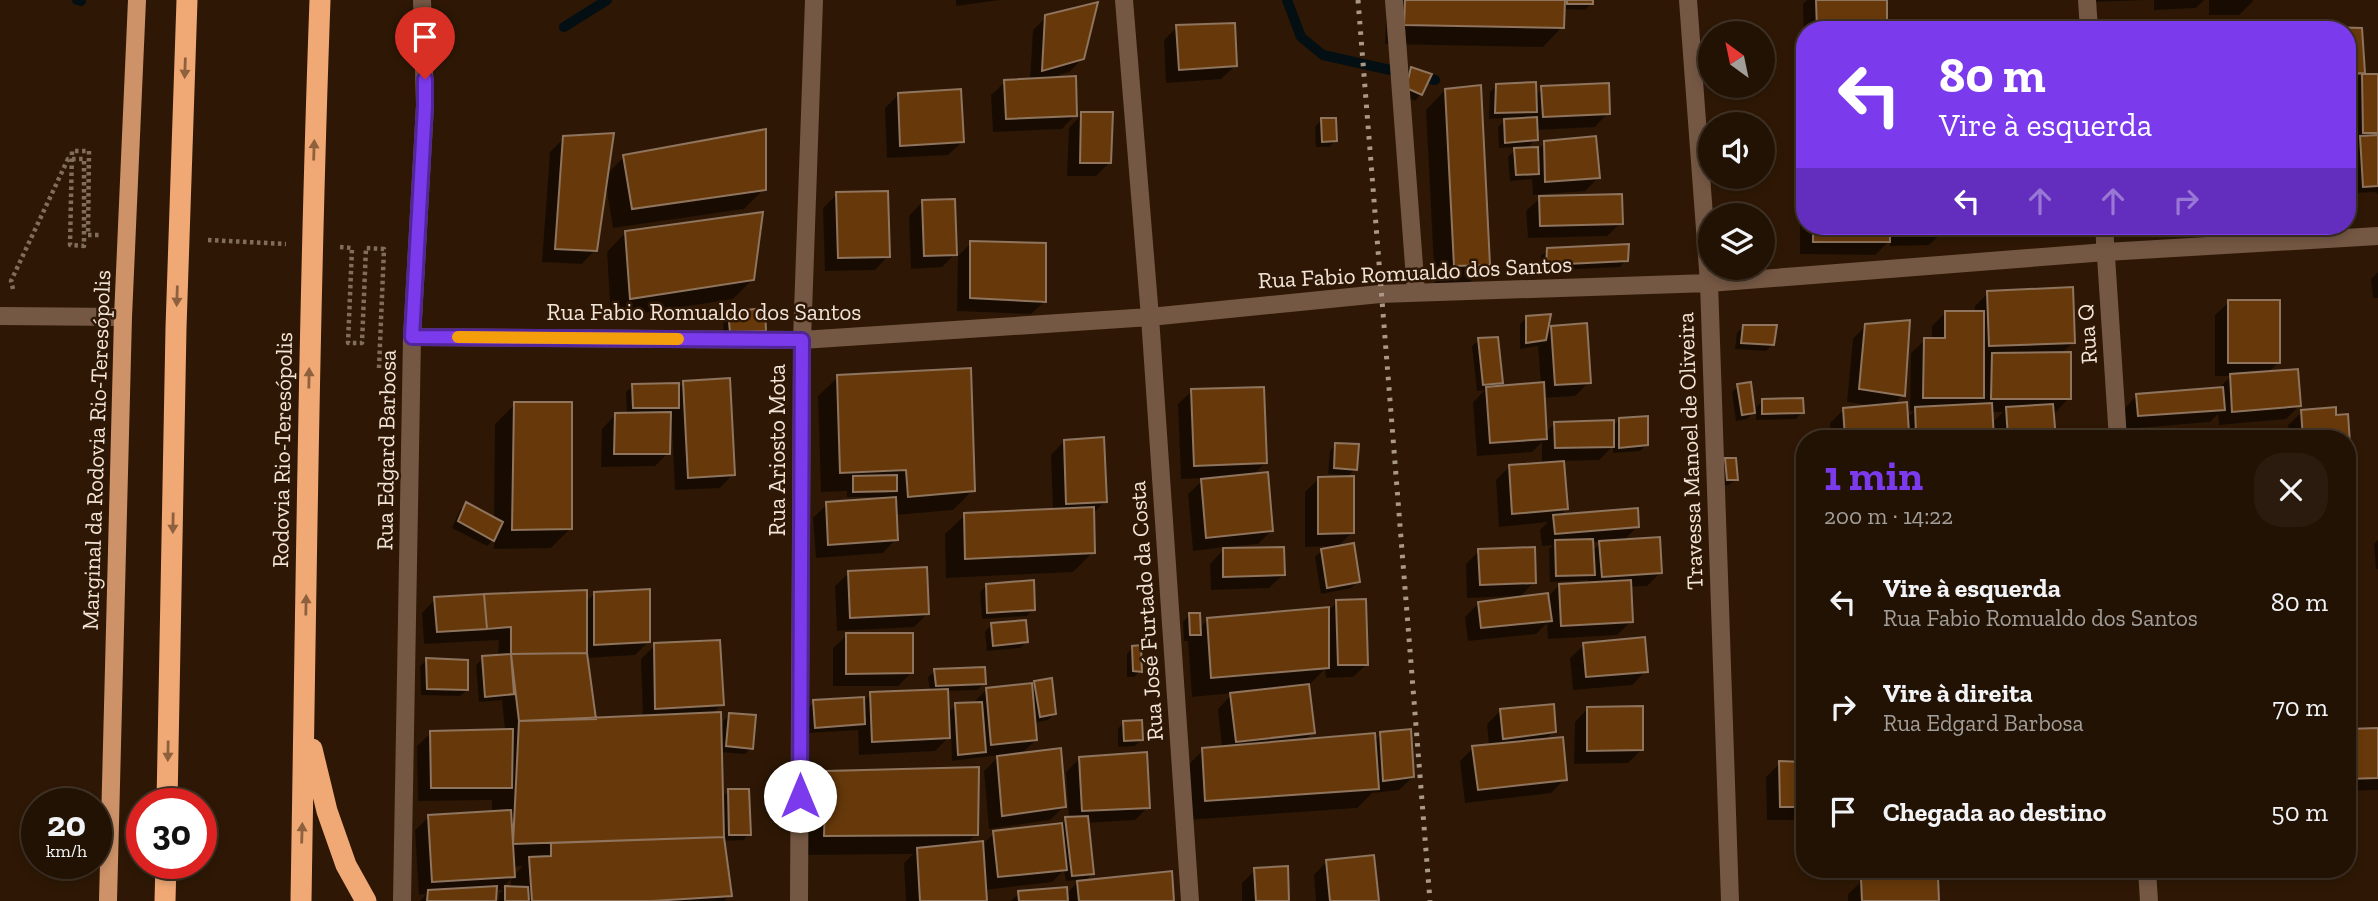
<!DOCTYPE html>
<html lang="pt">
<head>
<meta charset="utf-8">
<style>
  body { margin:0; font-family:"Zilla Slab",serif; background:#2a1b0e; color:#f1f3f6; height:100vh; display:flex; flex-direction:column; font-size:26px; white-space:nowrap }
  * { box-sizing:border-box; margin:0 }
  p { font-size:23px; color:#a29e9a }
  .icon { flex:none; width:38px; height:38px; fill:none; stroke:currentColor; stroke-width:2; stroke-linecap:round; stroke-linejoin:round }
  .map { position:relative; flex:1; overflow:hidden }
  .panel { position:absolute; left:1796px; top:430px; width:560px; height:448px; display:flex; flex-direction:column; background:#221204; border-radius:28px; box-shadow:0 4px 10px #0003,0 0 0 2px #3f3226 }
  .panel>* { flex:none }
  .banner { position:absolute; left:1796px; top:21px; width:560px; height:214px; border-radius:28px; box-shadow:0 4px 10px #0003,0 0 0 2px #3f3226; background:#7c3aed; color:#fff; overflow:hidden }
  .needle { width:46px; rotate:327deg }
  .buttons { position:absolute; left:1698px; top:21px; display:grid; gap:14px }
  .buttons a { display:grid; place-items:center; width:77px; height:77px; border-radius:50%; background:#221204; box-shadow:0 4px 10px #0003,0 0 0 2px #3f3226; font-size:35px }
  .speed { position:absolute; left:21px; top:788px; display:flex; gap:14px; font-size:35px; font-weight:700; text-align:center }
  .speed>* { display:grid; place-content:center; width:91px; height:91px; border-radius:50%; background:#221204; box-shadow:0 4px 10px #0003,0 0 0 2px #3f3226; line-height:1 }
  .speed small { font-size:18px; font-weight:400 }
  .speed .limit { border:10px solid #d22; background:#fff; color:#111 }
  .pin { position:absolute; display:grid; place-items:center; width:60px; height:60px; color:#fff; margin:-72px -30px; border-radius:50% 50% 50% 0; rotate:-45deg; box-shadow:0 0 7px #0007 }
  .pin .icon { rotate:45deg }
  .me { position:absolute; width:77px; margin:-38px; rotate:0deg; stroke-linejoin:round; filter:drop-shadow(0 0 5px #0008) }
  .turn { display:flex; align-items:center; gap:24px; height:147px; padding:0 28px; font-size:32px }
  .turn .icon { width:91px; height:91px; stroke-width:2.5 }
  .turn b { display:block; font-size:49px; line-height:60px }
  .lanes { display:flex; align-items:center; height:66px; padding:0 28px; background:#0003; justify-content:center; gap:35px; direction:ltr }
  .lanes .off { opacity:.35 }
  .round { display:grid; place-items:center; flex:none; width:74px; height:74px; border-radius:28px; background:#2a1b0e }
  .headline { display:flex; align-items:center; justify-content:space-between; height:119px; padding:0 28px }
  h1 { font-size:42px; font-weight:700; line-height:52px; color:#7c3aed }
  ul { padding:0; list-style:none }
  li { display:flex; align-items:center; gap:21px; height:105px; padding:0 28px }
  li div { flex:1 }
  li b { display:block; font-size:26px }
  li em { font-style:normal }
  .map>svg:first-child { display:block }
  .shadow { fill:#0007; fill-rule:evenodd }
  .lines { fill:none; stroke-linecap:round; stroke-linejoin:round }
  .stream { stroke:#030f12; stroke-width:10 }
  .building { fill:#67390a; stroke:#8f745e; stroke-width:2 }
  .path { stroke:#816d5d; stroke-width:4.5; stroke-dasharray:3.5 3.5; stroke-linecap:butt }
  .minor { stroke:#755844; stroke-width:18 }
  .tertiary { stroke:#755844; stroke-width:18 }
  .primary { stroke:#cd9268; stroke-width:18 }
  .motorway { stroke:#f0a975; stroke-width:21 }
  .rail { stroke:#aa9889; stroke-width:5; stroke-dasharray:3.5 7; stroke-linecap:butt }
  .oneway { fill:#8f603d }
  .route-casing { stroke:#51269a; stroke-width:18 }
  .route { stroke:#7c3aed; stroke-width:12 }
  .slow { stroke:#f59e0b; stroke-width:12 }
  .labels { text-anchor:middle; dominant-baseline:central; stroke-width:5; stroke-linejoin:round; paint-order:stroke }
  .street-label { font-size:23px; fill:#f3e4d8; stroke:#2e1805 }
</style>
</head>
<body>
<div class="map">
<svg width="2378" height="901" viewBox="0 0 2378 901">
  <rect width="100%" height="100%" fill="#2e1805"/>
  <path class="shadow" d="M956,0H1001L956,6Z
    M1387,0H1592L1591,4L1585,10L1563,9L1562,27L1543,47L1385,44Z
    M1807,0H1885V30H1804V51L1803,4Z
    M2094,0H2147L2094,2Z
    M2154,0H2204L2196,8L2154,10Z
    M2209,0H2253V1L2239,15H2209Z
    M1046,17L1083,58L1069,72L1049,78L1075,115L1062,129L993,132L991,95L1005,82L1030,80L1033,30Z
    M1177,27L1235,66L1221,79L1166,83L1164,40Z
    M2361,29L2363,72L2359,76H2378V195L2376,192L2357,193L2355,146H2350L2349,90L2353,85L2347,86V30Z
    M1412,69L1421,94L1415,101L1400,95L1405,75Z
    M1496,86L1535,96L1542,88L1608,113L1595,127L1536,130V139L1526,149H1539L1545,143L1599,177L1585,191L1533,195L1532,179L1510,181L1508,157L1518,147L1499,148L1498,127L1507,118L1489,119L1490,92Z
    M1445,90L1488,264L1468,284L1435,285L1426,110Z
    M898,95L962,142L948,155L887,158L885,108Z
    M1082,114L1110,162L1096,176H1067L1069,128Z
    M1321,120L1336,140L1329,147H1316L1315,127Z
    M564,138L607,174L624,157L764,189L744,209L613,228L606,185L595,250L582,264L542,262L550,152Z
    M837,194L888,256L875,270L825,271L823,208Z
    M1540,198L1621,223L1607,236L1528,238L1526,211Z
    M922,202L955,254L942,267L911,269L909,216Z
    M1804,210V226H1943V232L1929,245L1890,246V240L1875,255L1800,254V214Z
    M626,232L753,279L733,299L611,318L607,252Z
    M971,243L1045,301L1031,314L957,311L958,256Z
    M1548,250L1626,260L1620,267L1540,271L1541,256Z
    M2378,272V298H2373L2371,279Z
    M1988,293L2074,342L2061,354L2069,398L2056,412H2052L2054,439H1903V436L1900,439H1847L1896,435V432L1836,437L1837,439H1831L1830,423L1844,409L1872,406L1847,402L1853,339L1866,325L1903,395L1893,405L1907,418L1914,411H1910L1911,353L1925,340H1932V326L1946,312L1975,313V306ZM1991,412H2003L1991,424Z
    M2229,302L2278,363L2267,373L2300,405L2286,419L2219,425L2218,414L2210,422L2125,429L2124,409L2137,395L2218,389L2231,376H2215V315Z
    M763,310L724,338L723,320L729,313Z
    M1527,317L1546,333L1551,328L1589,382L1575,396L1543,398L1545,433L1555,423L1612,427L1619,420L1647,444L1640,451L1613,453V446L1599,460L1563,461L1566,509L1559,516L1638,526L1623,541L1661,572L1647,586L1629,587L1631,621L1617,635L1548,639L1547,623L1536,634L1468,641L1465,617L1479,603L1547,598L1559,585L1588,584V580L1550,582L1549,549L1553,545L1542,546L1540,530L1548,522L1499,527L1496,480L1509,467L1542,464V442L1532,452L1477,456L1473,402L1485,390L1477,391L1472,346L1479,340L1501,382L1495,388L1541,384L1538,346L1520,349V324ZM1592,542H1601L1592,551Z
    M1744,326L1772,345L1766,351L1735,349L1737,333Z
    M838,377L973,490L953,510L895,515L896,539L883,553L816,558L813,518L827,504L882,500V497H847V491L821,492L818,396ZM859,490H887V493H859Z
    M684,383L733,474L720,488L675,490L672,428H669L668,453L655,466L601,467L602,429L615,415H627L626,392L633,386L677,389Z
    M1738,386L1753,413L1747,419L1736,421L1732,392Z
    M1192,391L1265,463L1252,476L1271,531L1258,544L1228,547V550L1283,575L1269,588L1211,590L1210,564L1226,547L1193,551L1188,494L1205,478L1181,479L1178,404Z
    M1763,401L1802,412L1796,419L1756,420V407Z
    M515,404L570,529L551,548L494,549V539L487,546L452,528L460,510L467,504L494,519L495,424Z
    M2302,412L2334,417L2346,416L2350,471L2347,475V439H2289L2288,425Z
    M1064,441L1105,501L1092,515L1093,552L1073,572L946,578L945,534L965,515L1053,511L1051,455Z
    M1336,445L1355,469L1346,478L1352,532L1337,548L1358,581L1351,588L1321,594L1315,557L1322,550L1333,548V546L1305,547V492L1319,478H1345V475L1328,474L1330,451Z
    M1726,460L1736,479L1729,485L1721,486L1720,467Z
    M2378,540V569H2376L2374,544Z
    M1479,551L1534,582L1518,599L1517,596L1467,598L1466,564Z
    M849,573L928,613L914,627L837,631L835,586Z
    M987,585L1033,609L1027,616L982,619L980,592Z
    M595,593L648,642L635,655L586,658L591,720L643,717L641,659L655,645L722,704L712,714L720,729H722L723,721L730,714L751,748L745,754L720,752L721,798L729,791L749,834L743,840L723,841L730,895L724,901H499V894L503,890H495V901H420L426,894L419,895L415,830L429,817L492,813V800L418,801L417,746L431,733L505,731L502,700L479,702L476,665L483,658L498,657L499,640L424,644L422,613L435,599L585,603ZM523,866L513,876L512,867ZM511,879V888H502Z
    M1337,602L1367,664L1353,677L1326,678L1325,669L1307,687L1313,732L1304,741H1374L1381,734L1413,777L1399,790L1372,793L1357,808L1186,820L1183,770L1203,750L1222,748L1218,709L1233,693L1192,697L1188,641H1184L1183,622L1189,615L1199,629L1208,619L1327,612Z
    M991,625L1026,642L1020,648L987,651L985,632Z
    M847,635L912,672L898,686H833V648Z
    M1804,642V686H1801L1799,648Z
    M1584,645L1646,671L1632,685L1573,690L1570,658Z
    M1133,647L1140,671L1134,677H1127V654Z
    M427,660L467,690L460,696L421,695L420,666Z
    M935,671L984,683L978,690L947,691L948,713L956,705L972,704L987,689L1032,685L1035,682L1054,714L1048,720L1034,723L1036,740L1020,755L1064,807L1050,820L989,829L984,771L1000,755L952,761L951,735L935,751L859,755L858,730L809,733L808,708L814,702L862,703L871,694L930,691L928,677Z
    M1588,708L1641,750L1628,763L1574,764L1575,722Z
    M1500,711L1554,731L1545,740L1565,779L1551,793L1465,803L1460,761L1473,748L1489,746L1487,724Z
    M1124,722L1142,739L1135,746L1118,747V729Z
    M2347,730H2378V790L2347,791Z
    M1080,758L1148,807L1135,820L1087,823L1092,874L1084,882L1173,901H1011L1019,893L1066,894L1080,880L1066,881L1064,870L1052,882L985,890V901H906L904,863L913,854L805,855L807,792L826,772L976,834L966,844L984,843L994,833L1059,825L1069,819L1066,772Z
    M1780,763H1804V820H1767L1766,777Z
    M1327,861L1377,901H1316L1314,875Z
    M1255,870L1288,901H1242V883Z
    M1900,870H1947L1936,882L1937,901H1848V894L1862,881L1900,879Z
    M2005,870H2067L2063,874L2005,875Z"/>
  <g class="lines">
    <path class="stream" d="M77,0L81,1
      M1287,0L1301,37L1323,55L1435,80
      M564,27L607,0"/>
  </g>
  <path class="building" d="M1405,0H1565L1564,28L1404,25Z
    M1567,0H1593V4H1567Z
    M1816,0H1887V30H1817Z
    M1098,2L1084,59L1042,71L1045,15Z
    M1235,23L1237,66L1179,70L1176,25Z
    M2325,27L2362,28L2365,73L2347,74V30H2325Z
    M1411,67L1432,74L1422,95L1406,88Z
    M2362,74H2378V133H2363Z
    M1076,76L1077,116L1006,119L1004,80Z
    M1536,82L1537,112L1495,113L1496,84Z
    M1609,83L1610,114L1543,117L1541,86Z
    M1481,85L1490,265L1454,266L1445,89Z
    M961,89L964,142L900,146L898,93Z
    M1081,112H1113L1111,163H1080Z
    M1537,117L1538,140L1505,143L1504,119Z
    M1321,118H1336L1337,141L1322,142Z
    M766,129V190L632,209L623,155Z
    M614,133L597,251L555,249L563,136Z
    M2378,135V186L2363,187L2360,136Z
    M1596,136L1600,178L1545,182L1544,141Z
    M1538,147L1539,174L1516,175L1514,148Z
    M888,191L890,257L838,258L836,192Z
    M1622,194L1623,224L1540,226L1539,196Z
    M955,199L957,255L924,256L922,200Z
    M763,212L754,280L630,299L625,231Z
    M1813,226H1890V242H1813Z
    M1903,226H1945V232L1903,233Z
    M970,241L1046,243V302L970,298Z
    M1629,244L1628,261L1546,265L1547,248Z
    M2073,287L2075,343L1989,346L1987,291Z
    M2228,300H2280V363H2228Z
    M765,308L766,331L730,332L728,312Z
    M1945,311H1984V398H1923L1924,338H1945Z
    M1551,314L1546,340L1526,343V316Z
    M1910,320L1905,396L1859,389L1865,324Z
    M1587,323L1591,383L1555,385L1551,326Z
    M1743,325H1777L1774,345L1741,343Z
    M1498,337L1503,383L1483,385L1478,338Z
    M2071,352V399H1991L1992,353Z
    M971,368L975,491L908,497L906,470L840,473L837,375Z
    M2298,369L2301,406L2232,412L2230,374Z
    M730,378L735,475L688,478L683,381Z
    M1544,382L1547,439L1490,443L1486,387Z
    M1751,382L1755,413L1742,415L1737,384Z
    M679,383V408H633L632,384Z
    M1264,387L1267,463L1194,466L1191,389Z
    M2223,387L2225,410L2138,416L2136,394Z
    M1803,398L1804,413L1762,414V399Z
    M514,402H572V529L512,530Z
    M1907,402L1909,432L1845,438L1843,408Z
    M1992,403L1994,439H1939L1938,432L1916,434L1915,407Z
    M2053,404L2056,439H2008L2006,407Z
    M2336,407V415L2348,414L2352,472L2347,473V439H2303L2301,410Z
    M671,412L670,454H614L615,413Z
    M1648,416V445L1619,448V418Z
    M1614,420V447L1555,448L1554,422Z
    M1104,437L1107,502L1066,504L1064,440Z
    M1335,443L1359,444L1357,470L1334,468Z
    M1725,458H1736L1738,480H1727Z
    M1564,461L1568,509L1512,514L1509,465Z
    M1268,472L1273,531L1206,538L1201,479Z
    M897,475V491L853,492V476Z
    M1354,476V533L1318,534V477Z
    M896,497L898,540L828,545L826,502Z
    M466,502L503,522L494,541L458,521Z
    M1094,507L1095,553L965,559L964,513Z
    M1638,508L1639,527L1555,534L1553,515Z
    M1660,537L1662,573L1602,577L1599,541Z
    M1593,539L1595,575L1556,576L1555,540Z
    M1354,543L1360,582L1327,588L1321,549Z
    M1284,547L1285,575L1223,577V548Z
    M1535,547L1536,583L1480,585L1478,549Z
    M927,567L929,614L850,618L848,571Z
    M1034,580L1035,610L987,613L986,584Z
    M1631,580L1633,622L1561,626L1559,584Z
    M650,589V642L594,645V592Z
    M587,590V653L511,654V627L487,629L484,594Z
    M1548,593L1552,621L1481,628L1478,602Z
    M484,594L487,629L437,632L434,597Z
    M1366,599L1368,665H1338L1336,600Z
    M1329,607V668L1211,678L1207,618Z
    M1189,613H1200L1201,635H1190Z
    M1026,620L1028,642L993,646L991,623Z
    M846,633H913V673L846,674Z
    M1645,637L1648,672L1586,677L1583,643Z
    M720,640L724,705L655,709L654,643Z
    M1141,645L1142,672L1133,671L1132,646Z
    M587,653L596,719L519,721L511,654Z
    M511,654L514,694L485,697L482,656Z
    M426,658L468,660V690L427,689Z
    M985,667L986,684L936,686L934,669Z
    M1052,678L1056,714L1040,717L1034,681Z
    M1032,683L1037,740L991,745L986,688Z
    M1309,684L1315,733L1236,742L1230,693Z
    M948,689L950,738L872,742L870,692Z
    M864,697L865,724L815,728L813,700Z
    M982,702L986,752L958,755L955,703Z
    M1554,704L1556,732L1503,739L1500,709Z
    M1643,706V750L1587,751V707Z
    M721,712L724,837L513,844L519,721Z
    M729,713L756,715L753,749L726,746Z
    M1142,720L1143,740L1124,741L1123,721Z
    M2378,728V778L2347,779V729Z
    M513,729L512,788H431L430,731Z
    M1411,729L1414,777L1383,781L1380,732Z
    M1375,733L1379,789L1205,801L1202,748Z
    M1563,737L1567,780L1478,790L1472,746Z
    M1061,748L1066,807L1002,816L997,756Z
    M1147,752L1150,808L1082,811L1079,757Z
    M1779,761L1804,762V807H1780Z
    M979,767L978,835L824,836L826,771Z
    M728,789H749L751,835H729Z
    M511,810L515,877L432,882L428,815Z
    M1088,816L1094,874L1072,876L1065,817Z
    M1062,823L1067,870L998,877L993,831Z
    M724,837L732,896L652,901H532L529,857L551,856V843Z
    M983,841L987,901H920L917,848Z
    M1374,855L1379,901H1330L1326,860Z
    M1288,866L1289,901H1256L1254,868Z
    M1912,870H1949V873L1912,871Z
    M1172,871L1174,901H1079L1077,881Z
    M1938,877L1939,901H1862L1861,879Z
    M497,886L496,901H427L428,890Z
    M505,886L528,887L529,901H505Z
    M1067,887L1068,901H1019L1018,891Z"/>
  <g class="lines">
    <path class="path" d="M208,240L286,244
      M340,247L352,248L348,343H362L366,248L384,249L379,368
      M13,289L11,281L68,159H84V246L70,245L72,151H89L88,235H101"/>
    <path class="minor" d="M1124,0L1150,317L1190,901
      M1394,0L1416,292
      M1688,0L1709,283L1730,901
      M2087,0L2089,30
      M2104,226L2118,439
      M0,316L123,317
      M412,337L802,340L1150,317L1380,294L1709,283L2106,252L2378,236
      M2147,870L2149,901
      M799,901L802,340L814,0"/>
    <path class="tertiary" d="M402,901L412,337L425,105L422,0"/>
    <path class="primary" d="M108,901L123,317L137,0"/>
    <path class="motorway" d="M312,749L327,811L346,865L366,901
      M167,803L176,328L187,0
      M165,901L166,863
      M301,901C306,601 309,300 320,0"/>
    <path class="rail" d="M1358,0L1430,901"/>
  </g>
  <defs><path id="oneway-solid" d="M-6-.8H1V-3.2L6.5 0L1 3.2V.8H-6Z" transform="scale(1.75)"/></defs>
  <g class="oneway">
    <use href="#oneway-solid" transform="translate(185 68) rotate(92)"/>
    <use href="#oneway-solid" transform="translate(314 150) rotate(-88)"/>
    <use href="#oneway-solid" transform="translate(177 296) rotate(92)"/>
    <use href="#oneway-solid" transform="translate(309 378) rotate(-89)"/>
    <use href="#oneway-solid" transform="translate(173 523) rotate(91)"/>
    <use href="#oneway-solid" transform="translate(306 605) rotate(-89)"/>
    <use href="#oneway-solid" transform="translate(168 751) rotate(91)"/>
    <use href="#oneway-solid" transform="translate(302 833) rotate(-88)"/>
  </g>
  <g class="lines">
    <g class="route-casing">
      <path id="route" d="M425,79V106L412,337L802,340L800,796"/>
    </g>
    <use href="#route" class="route"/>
    <path class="slow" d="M458,337L678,339"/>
  </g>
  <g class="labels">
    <g class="street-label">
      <text transform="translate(1415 272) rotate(-3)">Rua Fabio Romualdo dos Santos</text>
      <text x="704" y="312">Rua Fabio Romualdo dos Santos</text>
      <text transform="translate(2087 334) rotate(-94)">Rua Q</text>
      <text transform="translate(96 450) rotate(-88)">Marginal da Rodovia Rio-Teresópolis</text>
      <text transform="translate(282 450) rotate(-89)">Rodovia Rio-Teresópolis</text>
      <text transform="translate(386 450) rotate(-89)">Rua Edgard Barbosa</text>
      <text transform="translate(777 450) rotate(-90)">Rua Ariosto Mota</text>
      <text transform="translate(1690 451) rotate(-92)">Travessa Manoel de Oliveira</text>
      <text transform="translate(1146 611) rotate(-94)">Rua José Furtado da Costa</text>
    </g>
  </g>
</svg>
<div class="buttons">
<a><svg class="needle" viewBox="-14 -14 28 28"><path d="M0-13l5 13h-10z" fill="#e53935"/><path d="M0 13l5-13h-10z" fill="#a29e9a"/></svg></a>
<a><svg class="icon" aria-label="sound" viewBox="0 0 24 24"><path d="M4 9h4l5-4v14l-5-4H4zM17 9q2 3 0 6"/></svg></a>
<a><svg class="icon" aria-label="layers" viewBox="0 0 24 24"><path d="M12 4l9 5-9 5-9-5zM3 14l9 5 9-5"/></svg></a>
</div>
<div class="speed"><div>20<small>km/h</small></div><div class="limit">30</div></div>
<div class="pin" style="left:425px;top:79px;background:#d93025"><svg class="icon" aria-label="arrive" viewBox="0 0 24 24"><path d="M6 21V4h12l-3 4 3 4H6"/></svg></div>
<svg class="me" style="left:800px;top:796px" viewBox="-20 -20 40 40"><circle r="19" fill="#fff"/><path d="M0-13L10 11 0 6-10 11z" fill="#7c3aed"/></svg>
<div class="banner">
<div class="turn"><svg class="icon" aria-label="left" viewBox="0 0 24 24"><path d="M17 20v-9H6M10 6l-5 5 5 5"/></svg><div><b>80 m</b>Vire à esquerda</div></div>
<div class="lanes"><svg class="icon" aria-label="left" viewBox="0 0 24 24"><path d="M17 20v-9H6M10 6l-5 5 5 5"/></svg><svg class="icon off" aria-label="ahead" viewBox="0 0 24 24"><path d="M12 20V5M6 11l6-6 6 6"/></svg><svg class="icon off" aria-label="ahead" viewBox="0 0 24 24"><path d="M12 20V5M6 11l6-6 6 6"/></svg><svg class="icon off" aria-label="right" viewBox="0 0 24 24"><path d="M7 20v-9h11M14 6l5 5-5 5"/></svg></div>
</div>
<section class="panel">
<div class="headline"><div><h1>1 min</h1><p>200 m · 14:22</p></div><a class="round"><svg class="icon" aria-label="close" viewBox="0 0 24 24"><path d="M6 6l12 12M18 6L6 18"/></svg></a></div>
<ul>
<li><svg class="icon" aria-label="left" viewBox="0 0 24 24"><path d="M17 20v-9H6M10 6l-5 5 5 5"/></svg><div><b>Vire à esquerda</b><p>Rua Fabio Romualdo dos Santos</p></div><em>80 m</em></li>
<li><svg class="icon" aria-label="right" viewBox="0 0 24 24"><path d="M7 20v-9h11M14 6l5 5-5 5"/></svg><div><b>Vire à direita</b><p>Rua Edgard Barbosa</p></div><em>70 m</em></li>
<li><svg class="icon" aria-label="arrive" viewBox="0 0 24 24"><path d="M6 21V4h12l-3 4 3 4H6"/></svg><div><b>Chegada ao destino</b></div><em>50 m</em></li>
</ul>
</section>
</div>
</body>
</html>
